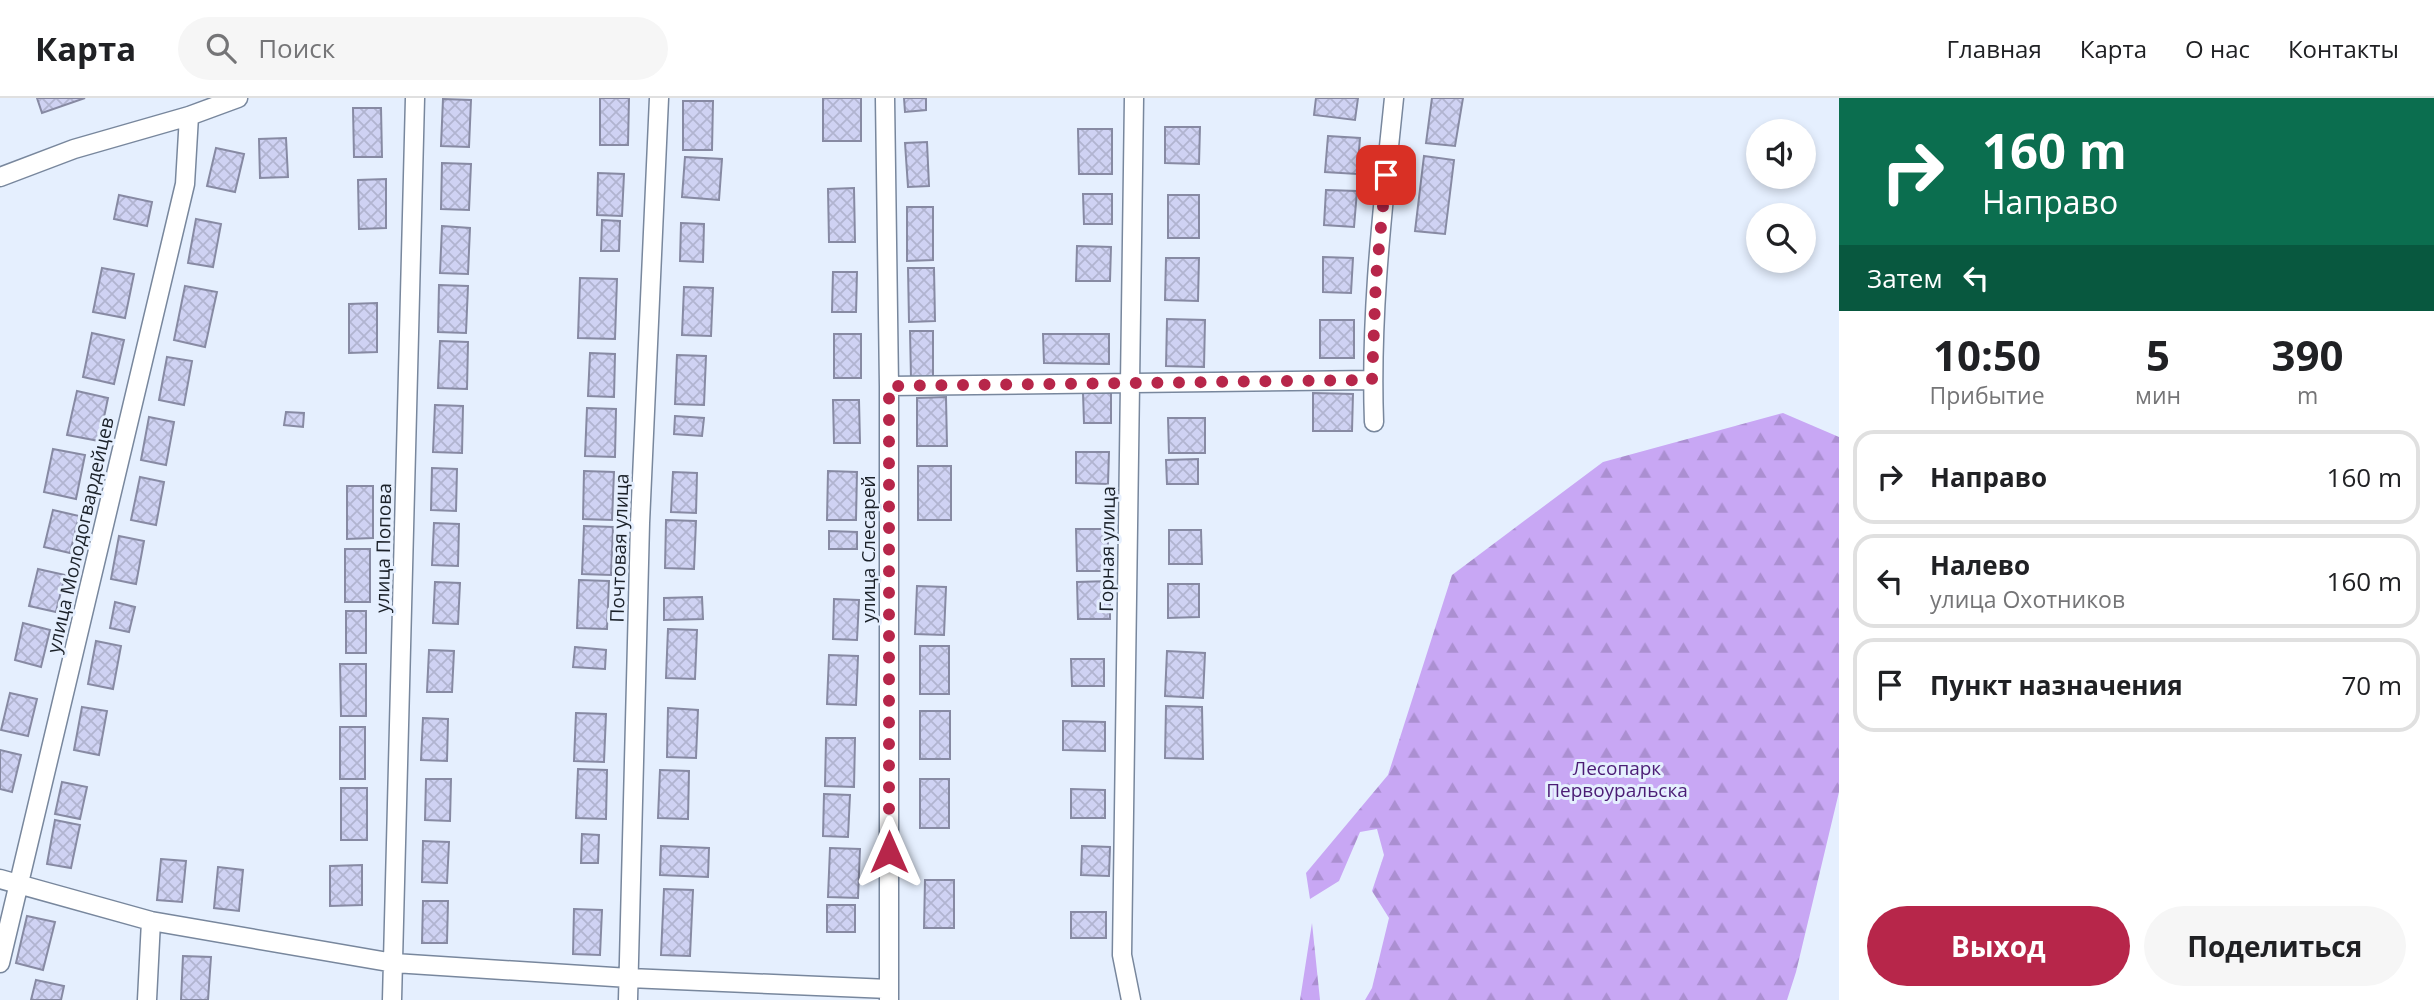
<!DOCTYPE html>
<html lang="ru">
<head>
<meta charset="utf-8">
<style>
  body { margin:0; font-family:"Open Sans",sans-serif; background:#f6f6f6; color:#202124; height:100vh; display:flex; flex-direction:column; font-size:26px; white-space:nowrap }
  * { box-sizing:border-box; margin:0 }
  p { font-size:23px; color:#757577 }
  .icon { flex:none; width:38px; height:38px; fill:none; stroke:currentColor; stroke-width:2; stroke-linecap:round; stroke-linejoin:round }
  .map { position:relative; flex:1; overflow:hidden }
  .details { display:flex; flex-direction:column; background:#fff; width:595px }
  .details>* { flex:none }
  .guide { background:#0b6e4f; color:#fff; overflow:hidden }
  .controls { position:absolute; left:1746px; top:21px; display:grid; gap:14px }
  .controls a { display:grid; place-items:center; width:70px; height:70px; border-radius:50%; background:#fff; box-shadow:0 4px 10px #0003; font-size:35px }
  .pin { position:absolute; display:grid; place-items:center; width:60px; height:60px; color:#fff; margin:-30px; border-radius:14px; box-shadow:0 4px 10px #0006 }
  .me { position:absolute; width:77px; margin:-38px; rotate:0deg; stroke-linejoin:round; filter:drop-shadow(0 0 5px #0008) }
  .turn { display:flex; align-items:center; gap:24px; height:147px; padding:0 28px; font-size:32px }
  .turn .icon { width:91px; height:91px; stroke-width:2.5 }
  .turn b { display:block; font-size:49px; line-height:60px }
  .then { display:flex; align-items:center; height:66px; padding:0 28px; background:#0003; gap:14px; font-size:26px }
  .eta { display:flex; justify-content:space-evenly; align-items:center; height:119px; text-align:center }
  .eta b { font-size:42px; font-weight:700; line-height:49px }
  .primary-button { display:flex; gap:14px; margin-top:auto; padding:14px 28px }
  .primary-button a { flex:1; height:80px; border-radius:42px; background:#b7264a; color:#fff; font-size:28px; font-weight:700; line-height:80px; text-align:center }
  .primary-button a+a { background:#f6f6f6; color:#202124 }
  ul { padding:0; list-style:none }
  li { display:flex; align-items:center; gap:21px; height:94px; margin:0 14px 10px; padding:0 14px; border:4px solid #e0e0e0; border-radius:21px }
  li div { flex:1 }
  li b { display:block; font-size:26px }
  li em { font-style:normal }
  header { display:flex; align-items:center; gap:42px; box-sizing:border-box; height:98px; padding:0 35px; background:#fff; border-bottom:2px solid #e0e0e0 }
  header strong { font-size:33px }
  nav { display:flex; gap:38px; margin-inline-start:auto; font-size:24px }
  .search { width:490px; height:63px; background:#f6f6f6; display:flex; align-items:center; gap:18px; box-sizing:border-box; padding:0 24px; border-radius:38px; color:#757577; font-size:26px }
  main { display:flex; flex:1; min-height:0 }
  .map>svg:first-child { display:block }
  .forest { fill:url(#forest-firs) }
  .building { fill:url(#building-cross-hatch); stroke:#878aa3; stroke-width:2 }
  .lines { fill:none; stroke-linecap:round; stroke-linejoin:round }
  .minor-casing { stroke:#78879d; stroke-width:21 }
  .minor { stroke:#fff; stroke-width:18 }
  .route { stroke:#b7264a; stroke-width:12; stroke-dasharray:0 21.6 }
  .labels { text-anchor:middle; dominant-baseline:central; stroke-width:6; stroke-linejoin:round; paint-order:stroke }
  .street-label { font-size:19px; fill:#1b2129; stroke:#e5effe }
  .park-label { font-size:19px; fill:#4b1c75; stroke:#e5effe }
</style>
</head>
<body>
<header>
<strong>Карта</strong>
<div class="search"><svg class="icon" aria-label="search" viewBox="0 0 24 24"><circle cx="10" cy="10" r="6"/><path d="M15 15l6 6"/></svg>Поиск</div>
<nav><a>Главная</a><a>Карта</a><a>О нас</a><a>Контакты</a></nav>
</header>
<main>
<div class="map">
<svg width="1839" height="902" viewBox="0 0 1839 902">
  <defs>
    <pattern id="forest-firs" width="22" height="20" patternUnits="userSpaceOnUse" patternTransform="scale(1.75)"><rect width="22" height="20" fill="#c8a7f4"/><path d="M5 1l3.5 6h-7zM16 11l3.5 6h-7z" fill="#ab8fd1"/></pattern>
    <pattern id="building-cross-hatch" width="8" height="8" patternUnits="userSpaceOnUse" patternTransform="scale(1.75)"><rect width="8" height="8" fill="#cfd2f3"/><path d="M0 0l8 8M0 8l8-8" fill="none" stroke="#b1b4d0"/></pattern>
  </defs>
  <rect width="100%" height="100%" fill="#e5effe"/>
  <path class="forest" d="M1783,315L1839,339V694L1796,874L1787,902H1365L1372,890L1389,820L1372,793L1384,757L1377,731L1360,734L1339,783L1310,801L1306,775L1388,677L1452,477L1603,364Z
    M1312,825L1320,902H1300Z"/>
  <path class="building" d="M37,0H85L42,15Z
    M600,0H629L628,47H600Z
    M823,0H861V43H823Z
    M904,0H926V12L905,14Z
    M1316,0H1358L1355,22L1314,17Z
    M1432,0H1463L1455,48L1426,45Z
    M443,1L471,2L469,49L441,48Z
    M683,3H713L712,52H683Z
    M353,10H381L382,59H354Z
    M1165,29H1200L1199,66L1165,65Z
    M1078,31H1112V76H1079Z
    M1328,38L1360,40L1357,76L1325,74Z
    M286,40L288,79L260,80L259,41Z
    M927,44L929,88L908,89L905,45Z
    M216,50L244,56L235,94L207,88Z
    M1424,58L1454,62L1445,136L1415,133Z
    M685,59L722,61L719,102L682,99Z
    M442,65L471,66L469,112L441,111Z
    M598,75L624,76L622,118L597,117Z
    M386,81V130L359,131L358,82Z
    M854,90L855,144H829L828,91Z
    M1326,92L1357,93L1354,129L1324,127Z
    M1083,96H1112V126H1084Z
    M119,97L152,104L147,128L114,121Z
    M1168,97H1199V140H1168Z
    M907,109H933V162L907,163Z
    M196,121L221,126L213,169L188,165Z
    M602,122L620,123L619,153H601Z
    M681,125L704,126L703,164L680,163Z
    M442,128L470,130L468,176L440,175Z
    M1077,148L1111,149L1110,183H1076Z
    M1323,159L1353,160L1351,195L1323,194Z
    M1166,160H1199L1198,203L1165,202Z
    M102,170L134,176L125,220L93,214Z
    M908,170H934L935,223L909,224Z
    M833,174H857L856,214H832Z
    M580,180L617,181L615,241L578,240Z
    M439,187L468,188L466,235L438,234Z
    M185,188L217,194L205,249L174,242Z
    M684,189L713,190L711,238L682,237Z
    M377,205V254L349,255V206Z
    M1167,221L1205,222L1204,269L1166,268Z
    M1320,222H1354V260H1320Z
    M910,233H933V279L911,280Z
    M92,235L124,242L114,286L83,279Z
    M834,236H861V280H834Z
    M1043,236H1109V266L1044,265Z
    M440,243L468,244L467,291L438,290Z
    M590,255L615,256L614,299L588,298Z
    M677,257L706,258L704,307L675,306Z
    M167,259L192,263L184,307L159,302Z
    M77,293L108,300L99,343L67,337Z
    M1083,295H1111V325H1084Z
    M1313,295L1353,296L1352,333H1313Z
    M946,299L947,348H917V300Z
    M833,302H859L860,345H834Z
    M435,307L463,308L462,355L433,354Z
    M587,310L616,311L615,359L585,358Z
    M286,314L304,315L303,329L284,327Z
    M675,318L704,320L702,338L674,336Z
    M149,319L174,324L166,367L141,362Z
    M1168,320H1205V355H1169Z
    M53,351L85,357L76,401L44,394Z
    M1076,354H1109L1108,386L1076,385Z
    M1198,361V386H1167L1166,362Z
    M918,368H951V422H918Z
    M432,370L457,371L456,413L431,412Z
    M584,373L614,374L612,422L583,421Z
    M828,373L857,374L856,422H827Z
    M673,374L697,375L696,415L671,414Z
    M140,379L164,384L156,427L131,422Z
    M347,388H373V440L347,441Z
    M53,412L79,418L70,455L44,449Z
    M666,422L696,423L694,471L665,470Z
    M434,425L459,426L458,468L432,467Z
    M584,428L613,429L611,477L582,476Z
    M1076,431H1108V473H1077Z
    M1169,432H1201L1202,466H1169Z
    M829,433L857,434V451H829Z
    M119,438L144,443L136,486L111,481Z
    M345,451H370V504H345Z
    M38,471L65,477L56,514L29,508Z
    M579,482L609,483L607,531L577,530Z
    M1110,483V521H1078L1077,484Z
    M435,484L460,485L458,526L433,525Z
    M1168,486H1199V519L1168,520Z
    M917,488L946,489L944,537L915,536Z
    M702,499L703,521L664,522V500Z
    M834,501L859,502L857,542L833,541Z
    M115,504L135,509L129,534L110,530Z
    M346,513H366V555H346Z
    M23,525L50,532L41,569L15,562Z
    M668,531L697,532L695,581L666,580Z
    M96,543L121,548L113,591L88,586Z
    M920,548H949V596H920Z
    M575,549L606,552L605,571L573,569Z
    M429,552L454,553L452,594H427Z
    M1167,553L1205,555L1203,600L1165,598Z
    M829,557L858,558L856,607L827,606Z
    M1071,561H1104V588H1072Z
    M340,566H366V618H341Z
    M10,595L37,601L28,638L1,632Z
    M1166,608L1202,609L1203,661L1165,660Z
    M82,609L107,613L99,657L74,652Z
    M668,610L698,612L696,660L667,659Z
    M920,613H950V661H920Z
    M576,615L606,616L604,664L574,663Z
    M423,620L448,621L447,663L421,662Z
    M1063,623L1105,624V653L1063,652Z
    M340,629H365V681H340Z
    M826,640H855L854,689L825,688Z
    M0,652L21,657L12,694L0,691Z
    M578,671L607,672L606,721L576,720Z
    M660,672L689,673L688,721L658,720Z
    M426,681H451L450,723L425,722Z
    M920,681H949V730H920Z
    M62,684L87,689L80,721L55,716Z
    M341,690H367V742H341Z
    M1071,691L1105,692V720H1071Z
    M824,696L850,697L848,739L823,738Z
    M55,722L80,727L71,770L47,766Z
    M582,736L599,737L598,765H581Z
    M423,743L449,744L447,785L422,784Z
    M661,748L709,750L708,779L660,777Z
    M1082,748L1110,749L1109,778L1081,777Z
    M830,750L860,751L858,800L828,799Z
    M161,761L186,763L182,804L157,802Z
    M362,767V807L330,808V768Z
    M218,769L243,772L239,813L214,810Z
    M925,782H954V830H924Z
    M664,791L693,792L690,858L661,857Z
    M423,803H448L447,845H422Z
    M827,807H855V834H827Z
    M574,811L602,812L600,857L573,856Z
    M1071,814H1106V840H1071Z
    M27,818L55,824L43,872L16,865Z
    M183,858L211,859L208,902H181Z
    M36,882L64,888L61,902H31Z"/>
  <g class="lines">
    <g class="minor-casing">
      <path id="minor" d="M885,0L889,288V902
        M0,79L74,51L189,18L238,0
        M889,288L1372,282
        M1374,324C1370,215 1383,108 1394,0
        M0,781L151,823L394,865L629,880L889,891
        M0,865L185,86L189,18
        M147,902L151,823
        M392,902L415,0
        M628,902L640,425L659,0
        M1131,902L1122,857L1134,0"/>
    </g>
    <use href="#minor" class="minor"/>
  </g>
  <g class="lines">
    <path class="route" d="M889,754V288L1372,282L1376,180L1386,77"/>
  </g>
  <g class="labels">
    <g class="street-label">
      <text transform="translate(80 437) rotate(-77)">улица Молодогвардейцев</text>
      <text transform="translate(383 450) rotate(-89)">улица Попова</text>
      <text transform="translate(619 450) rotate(-88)">Почтовая улица</text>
      <text transform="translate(868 451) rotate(-90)">улица Слесарей</text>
      <text transform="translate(1107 451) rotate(-89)">Горная улица</text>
    </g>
    <g class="park-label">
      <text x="1617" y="670">Лесопарк<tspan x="1617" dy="22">Первоуральска</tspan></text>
    </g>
  </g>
</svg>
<div class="controls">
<a><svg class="icon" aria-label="sound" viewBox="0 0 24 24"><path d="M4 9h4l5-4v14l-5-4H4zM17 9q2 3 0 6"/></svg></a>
<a><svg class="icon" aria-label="search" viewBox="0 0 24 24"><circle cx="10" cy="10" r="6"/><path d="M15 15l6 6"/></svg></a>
</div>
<div class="pin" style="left:1386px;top:77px;background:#d93025"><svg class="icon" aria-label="arrive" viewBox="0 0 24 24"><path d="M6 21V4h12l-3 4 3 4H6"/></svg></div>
<svg class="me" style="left:889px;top:754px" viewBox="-20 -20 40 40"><path d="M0-17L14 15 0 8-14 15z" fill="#b7264a" stroke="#fff" stroke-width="4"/></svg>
</div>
<section class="details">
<div class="guide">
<div class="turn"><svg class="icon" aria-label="right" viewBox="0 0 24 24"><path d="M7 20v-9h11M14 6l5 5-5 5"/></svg><div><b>160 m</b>Направо</div></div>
<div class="then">Затем<svg class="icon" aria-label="left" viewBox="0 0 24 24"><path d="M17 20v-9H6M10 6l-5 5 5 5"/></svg></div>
</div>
<div class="eta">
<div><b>10:50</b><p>Прибытие</p></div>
<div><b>5</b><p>мин</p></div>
<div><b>390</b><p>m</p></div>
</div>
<ul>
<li><svg class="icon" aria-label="right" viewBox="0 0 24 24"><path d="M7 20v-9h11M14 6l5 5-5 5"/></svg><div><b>Направо</b></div><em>160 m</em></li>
<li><svg class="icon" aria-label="left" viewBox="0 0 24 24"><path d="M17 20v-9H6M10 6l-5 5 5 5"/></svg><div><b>Налево</b><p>улица Охотников</p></div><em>160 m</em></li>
<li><svg class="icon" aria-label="arrive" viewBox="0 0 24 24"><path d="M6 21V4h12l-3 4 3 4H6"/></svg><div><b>Пункт назначения</b></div><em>70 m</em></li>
</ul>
<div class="primary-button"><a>Выход</a><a>Поделиться</a></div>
</section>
</main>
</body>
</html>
